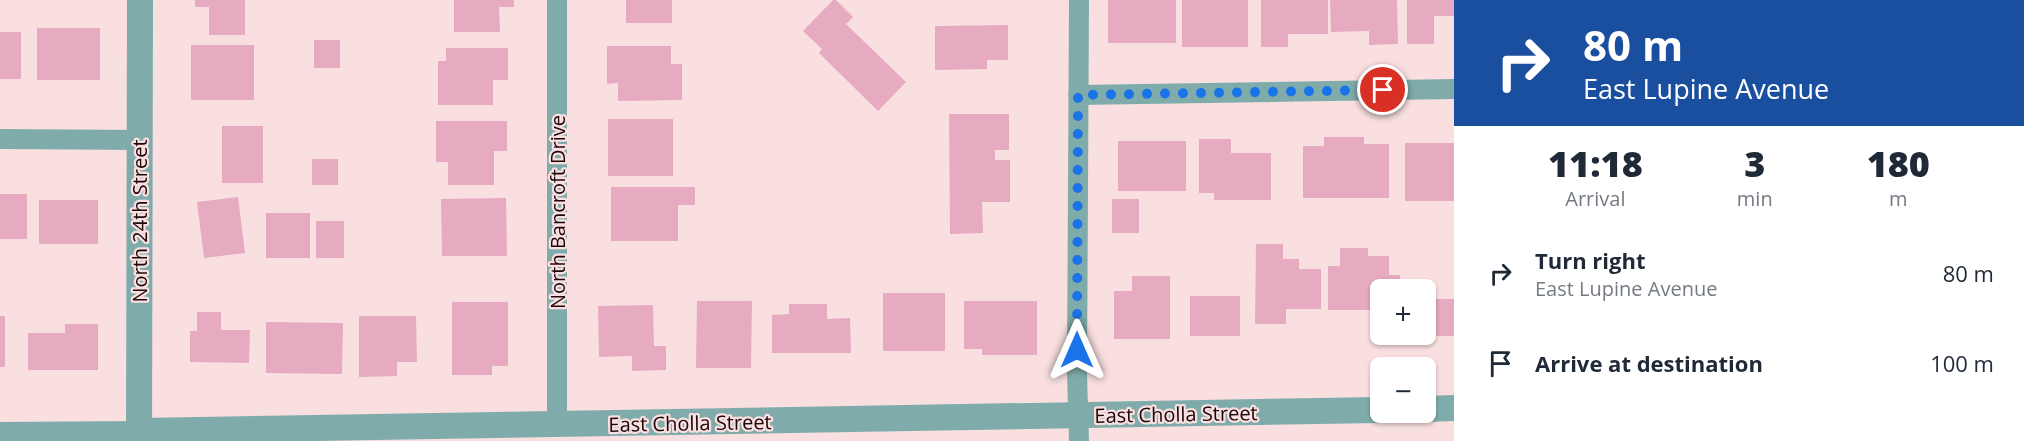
<!DOCTYPE html>
<html lang="en">
<head>
<meta charset="utf-8">
<style>
  body { margin:0; font-family:"Open Sans",sans-serif; background:#f2f2f3; color:#1f2937; height:100vh; display:flex; flex-direction:column; font-size:22px; white-space:nowrap }
  * { box-sizing:border-box; margin:0 }
  p { font-size:20px; color:#747a83 }
  .icon { flex:none; width:33px; height:33px; fill:none; stroke:currentColor; stroke-width:2; stroke-linecap:round; stroke-linejoin:round }
  .map { position:relative; flex:1; overflow:hidden }
  .panel { display:flex; flex-direction:column; background:#fff; width:570px }
  .panel>* { flex:none }
  .hud { background:#1a4fa0; color:#fff; overflow:hidden }
  .buttons { position:absolute; left:1370px; top:279px; display:grid; gap:12px }
  .buttons a { display:grid; place-items:center; width:66px; height:66px; border-radius:9px; background:#fff; box-shadow:0 2px 4px #0004; font-size:30px }
  .pin { position:absolute; display:grid; place-items:center; width:51px; height:51px; color:#fff; margin:-26px; border:3px solid #fff; border-radius:50%; box-shadow:0 2px 6px #0007 }
  .me { position:absolute; width:66px; margin:-33px; rotate:0deg; stroke-linejoin:round; filter:drop-shadow(0 0 4px #0008) }
  .turn { display:flex; align-items:center; gap:21px; height:126px; padding:0 30px; font-size:27px }
  .turn .icon { width:78px; height:78px; stroke-width:2.5 }
  .turn b { display:block; font-size:42px; line-height:51px }
  .eta { display:flex; justify-content:space-evenly; align-items:center; height:102px; text-align:center }
  .eta b { font-size:36px; font-weight:800; line-height:42px }
  ul { padding:0; list-style:none }
  li { display:flex; align-items:center; gap:18px; height:90px; padding:0 30px }
  li div { flex:1 }
  li b { display:block; font-size:22px }
  li em { font-style:normal }
  main { display:flex; flex:1; min-height:0 }
  .map>svg:first-child { display:block }
  .building { fill:#e6abc1 }
  .lines { fill:none; stroke-linecap:round; stroke-linejoin:round }
  .minor { stroke:#7facab; stroke-width:20 }
  .tertiary { stroke:#7facab; stroke-width:26 }
  .route { stroke:#1a73e8; stroke-width:10; stroke-dasharray:0 18 }
  .labels { text-anchor:middle; dominant-baseline:central; stroke-width:4.5; stroke-linejoin:round; paint-order:stroke }
  .street-label { font-size:20px; fill:#1a0608; stroke:#f9dfe0 }
</style>
</head>
<body>
<main>
<div class="map">
<svg width="1454" height="441" viewBox="0 0 1454 441">
  <rect width="100%" height="100%" fill="#f9dfe0"/>
  <path class="building" d="M195,0H245V35H209V7H195Z
    M454,0H514V7H499L500,32H454Z
    M626,0H672V23H626Z
    M833,0H836L853,17L846,24L906,82L878,111L819,53L822,49L803,31Z
    M1108,0H1176V43H1108Z
    M1182,0H1248V47H1182Z
    M1261,0H1328V34H1288V47H1261Z
    M1330,0H1397L1398,44L1369,45V31L1331,32Z
    M1407,0H1454V16H1434V44H1407Z
    M1008,25V60H987V69L935,70V26Z
    M37,28H100V80H37Z
    M0,32H21V79H0Z
    M314,40H340V68H314Z
    M191,45H254V100H191Z
    M607,46H671V64H682V100L618,101V83L607,84Z
    M446,48H508V80H493V105H438V61H446Z
    M949,114H1009V150H995V160H1010V202H982L983,233L950,234Z
    M608,119H673V176H608Z
    M436,121H507V151H494V185H448V162H436Z
    M222,126H263V183H222Z
    M1324,137H1364V144H1389V198H1303V146H1324Z
    M1199,139H1231V153H1271V200H1214V193H1199Z
    M1118,141H1186V191H1118Z
    M1405,143H1454V201H1405Z
    M312,159H338V185H312Z
    M611,187H695V205H678V241H611Z
    M0,194H27V239H0Z
    M238,197L245,253L204,258L197,202Z
    M506,198L507,256H442L441,199Z
    M1112,199H1139V233H1112Z
    M39,200H98V244H39Z
    M266,213H310V258H266Z
    M316,221H344V258H316Z
    M1256,244H1283V259H1299V269H1321V309H1286V324H1255Z
    M1340,248H1368V256H1389V275H1400V290H1380V310H1328V266H1340Z
    M1132,276H1170V339H1114V291H1132Z
    M883,293H945V351H883Z
    M1190,296H1240V336H1190Z
    M1436,299H1454V336H1436Z
    M697,301H752L751,368H696Z
    M964,301H1037V355H982V349H964Z
    M452,302H508V366H492V375H452Z
    M789,304H827V319L850,318L851,353H772V315L789,314Z
    M653,305L654,346H666V370L632,371V356L599,357L598,306Z
    M197,312H221V330H250L249,363L190,362V331H197Z
    M0,316H5V367H0Z
    M359,316H416L417,362H397V376L359,377Z
    M266,322L343,323L342,374L266,373Z
    M65,324H98V370H28V333H65Z"/>
  <g class="lines">
    <path class="minor" d="M557,0V425
      M1079,0L1077,373L1079,441
      M1078,95L1454,89
      M0,139L140,140
      M0,432L139,431"/>
    <path class="tertiary" d="M1425,409L1454,408
      M139,431L1380,410
      M139,441L140,0"/>
  </g>
  <g class="lines">
    <path class="route" d="M1077,350L1078,95L1383,90"/>
  </g>
  <g class="labels">
    <g class="street-label">
      <text transform="translate(557 212) rotate(-90)">North Bancroft Drive</text>
      <text transform="translate(139 221) rotate(-90)">North 24th Street</text>
      <text transform="translate(1176 414) rotate(-1)">East Cholla Street</text>
      <text transform="translate(690 423) rotate(-1)">East Cholla Street</text>
    </g>
  </g>
</svg>
<div class="buttons">
<a>+</a>
<a>−</a>
</div>
<div class="pin" style="left:1383px;top:90px;background:#d93025"><svg class="icon" aria-label="arrive" viewBox="0 0 24 24"><path d="M6 21V4h12l-3 4 3 4H6"/></svg></div>
<svg class="me" style="left:1077px;top:350px" viewBox="-20 -20 40 40"><path d="M0-17L14 15 0 8-14 15z" fill="#1a73e8" stroke="#fff" stroke-width="4"/></svg>
</div>
<section class="panel">
<div class="hud">
<div class="turn"><svg class="icon" aria-label="right" viewBox="0 0 24 24"><path d="M7 20v-9h11M14 6l5 5-5 5"/></svg><div><b>80 m</b>East Lupine Avenue</div></div>
</div>
<div class="eta">
<div><b>11:18</b><p>Arrival</p></div>
<div><b>3</b><p>min</p></div>
<div><b>180</b><p>m</p></div>
</div>
<ul>
<li><svg class="icon" aria-label="right" viewBox="0 0 24 24"><path d="M7 20v-9h11M14 6l5 5-5 5"/></svg><div><b>Turn right</b><p>East Lupine Avenue</p></div><em>80 m</em></li>
<li><svg class="icon" aria-label="arrive" viewBox="0 0 24 24"><path d="M6 21V4h12l-3 4 3 4H6"/></svg><div><b>Arrive at destination</b></div><em>100 m</em></li>
</ul>
</section>
</main>
</body>
</html>
